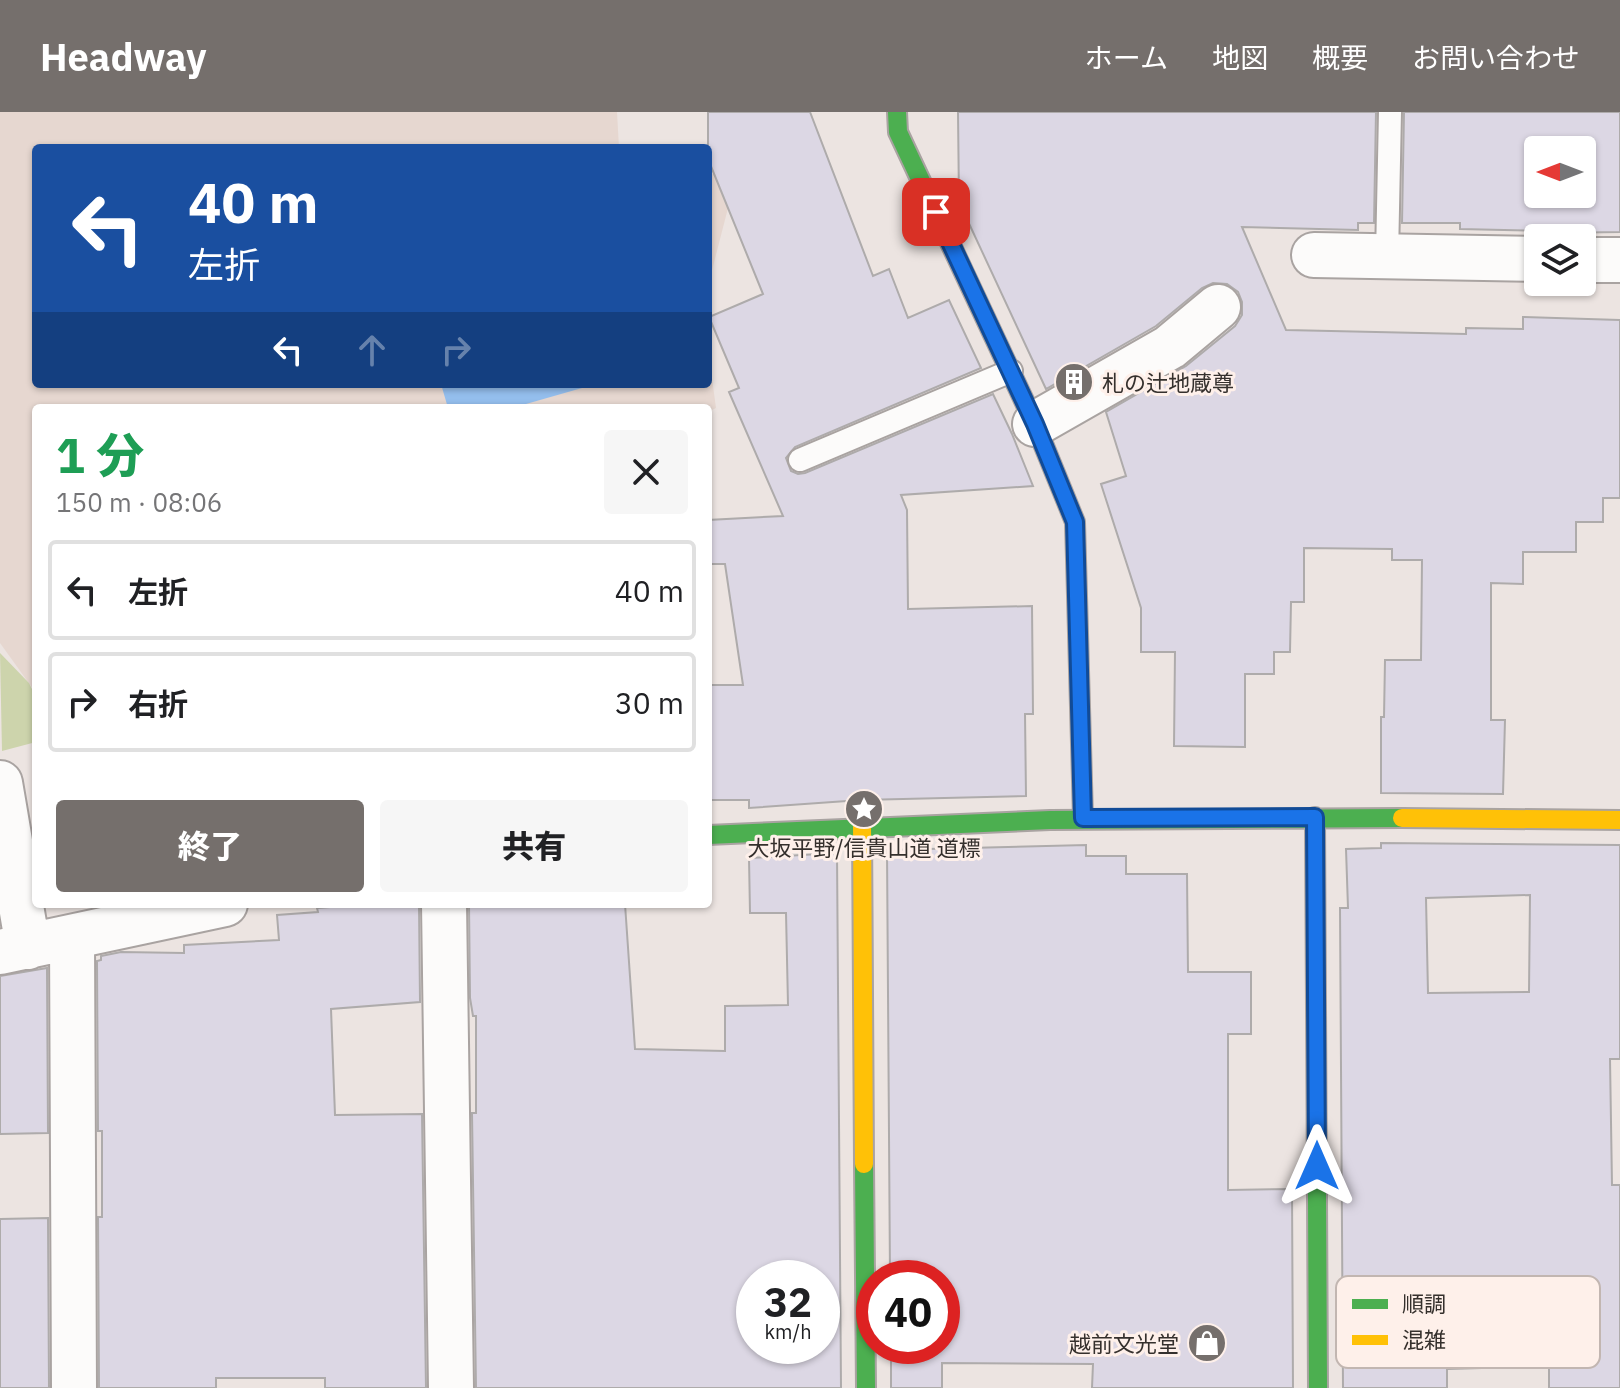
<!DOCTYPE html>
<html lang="ja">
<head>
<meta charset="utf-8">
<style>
  body { margin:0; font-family:"IBM Plex Sans","Noto Sans JP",sans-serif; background:#f6f6f6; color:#202124; height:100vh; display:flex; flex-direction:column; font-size:30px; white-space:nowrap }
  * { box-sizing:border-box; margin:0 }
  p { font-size:26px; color:#757577 }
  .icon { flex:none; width:44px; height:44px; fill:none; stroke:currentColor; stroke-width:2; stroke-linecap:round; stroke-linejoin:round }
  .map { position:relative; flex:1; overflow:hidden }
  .panel { position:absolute; left:32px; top:292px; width:680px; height:504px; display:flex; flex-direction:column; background:#fff; border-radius:8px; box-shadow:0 2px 6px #0004 }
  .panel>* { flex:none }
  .banner { position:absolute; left:32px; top:32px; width:680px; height:244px; border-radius:8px; box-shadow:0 2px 6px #0004; background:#1a4fa0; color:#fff; overflow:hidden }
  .needle { width:52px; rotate:270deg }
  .tools { position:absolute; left:1524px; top:24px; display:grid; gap:16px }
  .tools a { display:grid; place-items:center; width:72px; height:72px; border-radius:8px; background:#fff; box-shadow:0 2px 6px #0004; font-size:40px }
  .speed { position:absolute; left:736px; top:1148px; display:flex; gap:16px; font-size:40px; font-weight:700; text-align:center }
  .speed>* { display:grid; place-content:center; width:104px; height:104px; border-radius:50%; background:#fff; box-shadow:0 2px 6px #0004; line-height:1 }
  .speed small { font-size:20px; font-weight:400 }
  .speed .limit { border:12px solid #d22; background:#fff; color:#111 }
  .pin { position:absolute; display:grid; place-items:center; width:68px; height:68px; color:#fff; margin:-34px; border-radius:16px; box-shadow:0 4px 12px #0006 }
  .me { position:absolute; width:88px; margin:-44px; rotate:0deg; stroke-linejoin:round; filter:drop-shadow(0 0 6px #0008) }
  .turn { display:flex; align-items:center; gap:28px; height:168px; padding:0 24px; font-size:36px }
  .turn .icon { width:104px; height:104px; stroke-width:2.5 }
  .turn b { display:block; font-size:56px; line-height:68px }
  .lanes { display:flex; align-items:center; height:76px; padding:0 24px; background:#0003; justify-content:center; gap:40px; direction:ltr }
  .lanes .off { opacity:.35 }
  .round { display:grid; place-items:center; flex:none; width:84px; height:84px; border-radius:8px; background:#f6f6f6 }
  .head { display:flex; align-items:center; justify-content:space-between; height:136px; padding:0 24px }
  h1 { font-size:48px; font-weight:800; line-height:60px; color:#1e9e55 }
  .action { display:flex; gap:16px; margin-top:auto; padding:16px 24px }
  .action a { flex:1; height:92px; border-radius:8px; background:#756f6c; color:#fff; font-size:32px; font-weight:800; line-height:92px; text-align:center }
  .action a+a { background:#f6f6f6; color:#202124 }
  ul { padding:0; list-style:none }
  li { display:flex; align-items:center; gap:24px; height:100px; margin:0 16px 12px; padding:0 8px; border:4px solid #e0e0e0; border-radius:8px }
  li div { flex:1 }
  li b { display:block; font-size:30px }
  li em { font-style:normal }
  header { display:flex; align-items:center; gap:48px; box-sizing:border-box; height:112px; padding:0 40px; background:#756f6c; color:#fff }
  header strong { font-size:38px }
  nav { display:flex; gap:44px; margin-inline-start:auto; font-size:28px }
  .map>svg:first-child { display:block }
  .built { fill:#e6d7d0 }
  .green { fill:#cdd4ac }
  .water { fill:#94beed }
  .building { fill:#dcd7e4; stroke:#aeabab; stroke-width:2; fill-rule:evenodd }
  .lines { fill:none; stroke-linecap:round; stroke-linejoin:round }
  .lane-casing { stroke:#a9a3a1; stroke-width:26 }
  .street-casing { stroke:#a9a3a1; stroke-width:48 }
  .fast-casing { stroke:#a9a3a1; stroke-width:22 }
  .slow-casing { stroke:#a9a3a1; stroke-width:22 }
  .lane { stroke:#fcfbfa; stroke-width:22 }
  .street { stroke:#fcfbfa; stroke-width:44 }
  .fast { stroke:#4caf50; stroke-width:18 }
  .slow { stroke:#ffc107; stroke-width:18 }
  .route-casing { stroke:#114b97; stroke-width:20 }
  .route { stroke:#1a73e8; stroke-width:14 }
  .labels { text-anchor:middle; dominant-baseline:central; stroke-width:6; stroke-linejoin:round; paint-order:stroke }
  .poi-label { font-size:22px; fill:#35302d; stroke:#fef0ea; text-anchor:start }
  .key { fill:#fef0ea; stroke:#c2b6b1; stroke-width:2 }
  .key-label { font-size:22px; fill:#35302d }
</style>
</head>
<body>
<header>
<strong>Headway</strong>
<nav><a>ホーム</a><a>地図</a><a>概要</a><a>お問い合わせ</a></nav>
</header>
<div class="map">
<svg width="1620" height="1276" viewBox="0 0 1620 1276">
  <rect width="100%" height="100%" fill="#ece4e1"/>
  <path class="built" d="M0,0H617L619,36H36V272H708V237L716,296L708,300V296H36V581L0,531Z
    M737,61L708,174V62Z"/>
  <path class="green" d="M0,541L29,571L36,585V630L2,639Z"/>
  <path class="water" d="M441,272H596L512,296H448Z"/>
  <path class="building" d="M708,0H810L873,164L889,157L908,206L949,188L981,256L795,335L786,346L791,359L798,362L805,361L993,282L1012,322L1033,374L901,383L907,398L908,497L1032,494L1033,602H1025L1026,684L861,688L749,696V688H708V573H743L725,452H708V408L783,404L729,280L739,276L709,205L763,182L708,47Z
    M958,0H1376L1374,111H1358V118L1242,115L1286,218L1466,222V216L1523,217V205L1620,208V386H1603V410H1576V440H1523V472L1491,471V608H1505L1503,682L1381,681V605H1384L1385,548H1421L1422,448H1392V437L1304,436V490H1291L1290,540H1274V562H1245V635L1174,634L1175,540H1141V496L1101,372L1126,364L1106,300L1186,254L1235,214L1242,203V190L1238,180L1227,172L1213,171L1202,176L1156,214L1046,277L959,90Z
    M1404,0H1620V120L1553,121V119L1460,117V111H1402ZM1538,38H1582V82H1538Z
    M1381,731L1620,733V947H1610L1612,1073H1620V1276H1549V1254L1447,1257V1276H1343L1340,796H1348L1346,737L1381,736ZM1530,783L1529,880L1428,881L1426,786Z
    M1086,733V744H1126V762H1187L1188,860H1251V922H1228V1078L1292,1077L1293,1276H1092L1093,1252L942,1251V1276H891V1234H942V1166H890L887,738Z
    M837,741L841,1276H476L472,1001H476V904H473L470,886L469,792H625L635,937L725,939V894L788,893L786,801H750L749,746ZM754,1166H822V1234H754Z
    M371,792H419L420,890L331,897L335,1003L422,1002L426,1276H325V1266H216V1276H99L98,1105H102V1019H98L97,849L101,848V844L121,840L184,841V833L279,828L277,803L318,800L317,796Z
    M47,856L48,1021L0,1022V864Z
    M48,1106L49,1276H0V1107Z"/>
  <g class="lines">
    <g class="lane-casing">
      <path id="lane" d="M1387,145L1390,0
        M800,348L1011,259"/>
    </g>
    <g class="street-casing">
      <path id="street" d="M1314,143L1538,147
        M1582,148H1620
        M1035,312L1170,235L1218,195
        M0,671L28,835
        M444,792L451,1276
        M72,827L74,1276
        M0,840L225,792"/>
    </g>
    <g class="fast-casing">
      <path id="fast" d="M897,0L898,20L1035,312L1075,410L1083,706
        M1315,705L1318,1276
        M708,723L1050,708L1402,706
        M864,1052L866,1276"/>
    </g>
    <g class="slow-casing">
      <path id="slow" d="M1402,706L1620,708
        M862,713L864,1052"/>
    </g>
    <use href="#lane" class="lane"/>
    <use href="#street" class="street"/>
    <use href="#fast" class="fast"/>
    <use href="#slow" class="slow"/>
  </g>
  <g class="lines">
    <g class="route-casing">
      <path id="route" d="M936,100L1035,312L1075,410L1083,706L1315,705L1317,1054"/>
    </g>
    <use href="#route" class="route"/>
  </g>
  <defs>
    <g id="building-disc" transform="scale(2)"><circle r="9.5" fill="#756f6c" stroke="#fef0ea"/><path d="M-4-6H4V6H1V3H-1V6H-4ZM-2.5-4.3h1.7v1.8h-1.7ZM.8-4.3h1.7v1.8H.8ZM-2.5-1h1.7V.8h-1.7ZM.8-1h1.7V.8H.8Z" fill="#fff"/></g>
    <g id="sight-disc" transform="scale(2)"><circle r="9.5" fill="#756f6c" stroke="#fef0ea"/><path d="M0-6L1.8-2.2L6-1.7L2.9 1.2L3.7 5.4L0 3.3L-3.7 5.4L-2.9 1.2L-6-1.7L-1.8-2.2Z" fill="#fff"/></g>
    <g id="shop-disc" transform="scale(2)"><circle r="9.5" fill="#756f6c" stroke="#fef0ea"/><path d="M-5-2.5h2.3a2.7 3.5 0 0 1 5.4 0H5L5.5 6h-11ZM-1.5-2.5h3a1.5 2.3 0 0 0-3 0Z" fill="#fff"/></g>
  </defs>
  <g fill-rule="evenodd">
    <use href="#building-disc" x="1074" y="270"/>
    <use href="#sight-disc" x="864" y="697"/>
    <use href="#shop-disc" x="1207" y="1231"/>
  </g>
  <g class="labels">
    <g class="poi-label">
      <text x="1102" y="270">札の辻地蔵尊</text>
      <text x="864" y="735" text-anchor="middle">大坂平野/信貴山道 道標</text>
      <text x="1179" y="1231" text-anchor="end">越前文光堂</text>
    </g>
  </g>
  <rect x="1336" y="1164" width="264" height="92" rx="12" class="key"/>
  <rect x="1352" y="1187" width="36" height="10" fill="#4caf50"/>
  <rect x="1352" y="1223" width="36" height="10" fill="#ffc107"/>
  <g class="key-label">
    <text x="1402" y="1200">順調</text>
    <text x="1402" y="1236">混雑</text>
  </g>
</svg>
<div class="tools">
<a><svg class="needle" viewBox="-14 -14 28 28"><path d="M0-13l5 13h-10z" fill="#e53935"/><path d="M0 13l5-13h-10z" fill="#757577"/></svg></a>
<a><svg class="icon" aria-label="layers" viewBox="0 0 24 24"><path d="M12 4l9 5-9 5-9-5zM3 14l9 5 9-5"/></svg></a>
</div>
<div class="speed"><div>32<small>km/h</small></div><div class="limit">40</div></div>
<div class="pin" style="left:936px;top:100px;background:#d93025"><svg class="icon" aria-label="arrive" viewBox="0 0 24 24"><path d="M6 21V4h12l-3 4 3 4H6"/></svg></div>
<svg class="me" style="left:1317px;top:1054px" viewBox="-20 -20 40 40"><path d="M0-17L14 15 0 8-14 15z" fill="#1a73e8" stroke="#fff" stroke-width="4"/></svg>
<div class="banner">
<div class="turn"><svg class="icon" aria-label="left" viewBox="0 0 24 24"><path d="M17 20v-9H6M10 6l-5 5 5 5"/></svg><div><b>40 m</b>左折</div></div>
<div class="lanes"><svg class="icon" aria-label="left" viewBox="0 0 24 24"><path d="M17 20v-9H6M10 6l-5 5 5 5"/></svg><svg class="icon off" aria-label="ahead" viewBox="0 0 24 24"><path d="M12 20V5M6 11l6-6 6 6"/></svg><svg class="icon off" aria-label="right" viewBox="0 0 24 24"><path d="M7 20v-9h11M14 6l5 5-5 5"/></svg></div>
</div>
<section class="panel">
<div class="head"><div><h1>1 分</h1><p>150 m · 08:06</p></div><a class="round"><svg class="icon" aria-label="close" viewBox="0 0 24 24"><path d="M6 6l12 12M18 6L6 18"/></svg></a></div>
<ul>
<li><svg class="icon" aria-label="left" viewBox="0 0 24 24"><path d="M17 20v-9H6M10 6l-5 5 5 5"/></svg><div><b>左折</b></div><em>40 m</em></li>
<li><svg class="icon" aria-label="right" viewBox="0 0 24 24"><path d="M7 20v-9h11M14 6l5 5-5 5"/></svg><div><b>右折</b></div><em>30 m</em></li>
</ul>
<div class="action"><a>終了</a><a>共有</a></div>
</section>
</div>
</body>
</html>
